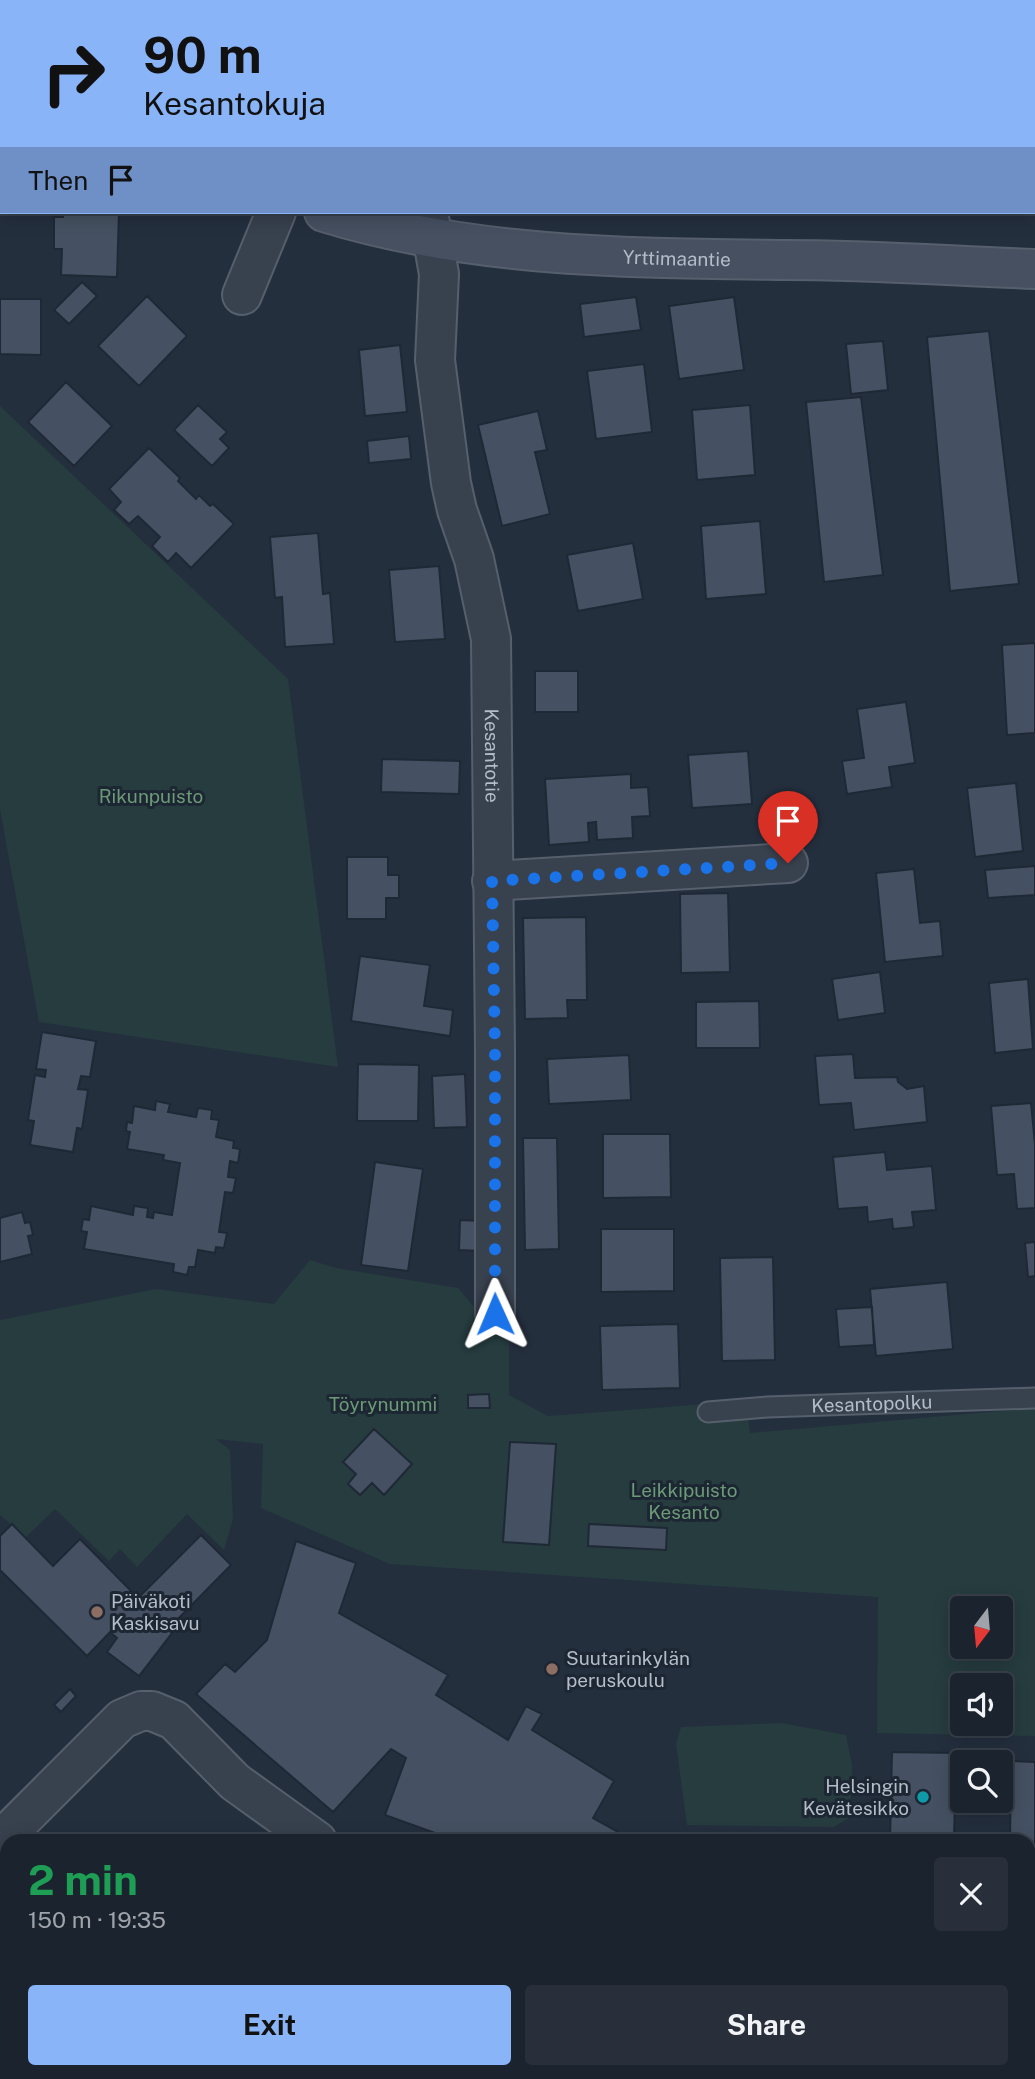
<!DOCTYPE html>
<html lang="en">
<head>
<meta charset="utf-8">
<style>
  body { margin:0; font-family:"Public Sans",sans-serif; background:#282f3a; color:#f1f3f6; height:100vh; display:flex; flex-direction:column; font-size:26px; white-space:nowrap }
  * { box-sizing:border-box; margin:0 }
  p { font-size:23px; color:#a0a4aa }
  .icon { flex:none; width:38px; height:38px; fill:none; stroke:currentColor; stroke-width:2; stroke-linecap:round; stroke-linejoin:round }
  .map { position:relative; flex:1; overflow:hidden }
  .drawer { position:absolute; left:0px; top:1834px; width:1036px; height:245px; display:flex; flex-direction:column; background:#1b232e; border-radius:21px 21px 0 0; box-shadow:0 4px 18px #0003,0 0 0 2px #39404a }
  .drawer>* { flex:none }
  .top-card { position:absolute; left:0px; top:0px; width:1036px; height:214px; box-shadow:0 4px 18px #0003,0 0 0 2px #39404a; background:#8ab4f8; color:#111; overflow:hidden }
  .needle { width:46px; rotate:196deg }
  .buttons { position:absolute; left:950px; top:1596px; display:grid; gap:14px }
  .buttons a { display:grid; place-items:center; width:63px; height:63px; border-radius:7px; background:#1b232e; box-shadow:0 4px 18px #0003,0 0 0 2px #39404a; font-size:35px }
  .pin { position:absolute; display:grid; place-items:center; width:60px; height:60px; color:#fff; margin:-72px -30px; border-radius:50% 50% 50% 0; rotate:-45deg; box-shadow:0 0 7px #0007 }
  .pin .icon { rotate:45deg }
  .me { position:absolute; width:77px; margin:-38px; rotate:359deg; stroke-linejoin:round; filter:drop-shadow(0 0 5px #0008) }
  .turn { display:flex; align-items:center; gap:24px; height:147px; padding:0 28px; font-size:32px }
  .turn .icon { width:91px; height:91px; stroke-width:2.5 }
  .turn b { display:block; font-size:49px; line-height:60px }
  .then { display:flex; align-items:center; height:66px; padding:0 28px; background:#0003; gap:14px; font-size:26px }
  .round { display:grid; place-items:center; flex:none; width:74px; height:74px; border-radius:7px; background:#282f3a }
  .head { display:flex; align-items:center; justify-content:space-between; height:119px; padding:0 28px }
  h1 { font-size:42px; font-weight:700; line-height:52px; color:#1e9e55 }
  .action { display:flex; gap:14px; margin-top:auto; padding:14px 28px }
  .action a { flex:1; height:80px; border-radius:7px; background:#8ab4f8; color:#111; font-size:28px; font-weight:700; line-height:80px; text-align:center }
  .action a+a { background:#282f3a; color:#f1f3f6 }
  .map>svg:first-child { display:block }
  .green { fill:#263c3f; fill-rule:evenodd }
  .building { fill:#455162; stroke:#1f2835; stroke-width:2 }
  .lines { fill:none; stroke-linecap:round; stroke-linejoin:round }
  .lane-casing { stroke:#565f6c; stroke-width:23 }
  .street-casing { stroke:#565f6c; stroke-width:42 }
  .secondary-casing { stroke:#565f6c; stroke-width:42 }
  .lane { stroke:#38414e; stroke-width:19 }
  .street { stroke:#38414e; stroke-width:38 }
  .secondary { stroke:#465061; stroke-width:38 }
  .route { stroke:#1a73e8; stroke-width:12; stroke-dasharray:0 21.6 }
  .education-dot { fill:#8d6e63; stroke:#1d2633; stroke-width:2.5 }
  .culture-dot { fill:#0f9aa8; stroke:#1d2633; stroke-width:2.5 }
  .labels { text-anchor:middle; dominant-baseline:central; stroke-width:6; stroke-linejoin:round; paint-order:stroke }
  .street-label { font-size:19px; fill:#b4bcc9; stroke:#1d2633 }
  .park-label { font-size:19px; fill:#6b9a76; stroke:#1d2633 }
  .poi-label { font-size:19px; fill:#b4bcc9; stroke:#1d2633; text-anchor:start }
</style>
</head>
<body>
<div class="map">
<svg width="1035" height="2079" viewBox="0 0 1035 2079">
  <rect width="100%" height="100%" fill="#242f3e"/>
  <path class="green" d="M0,406L288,679L338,1067L39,1022L0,809Z
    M310,1260L336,1268L458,1288L484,1319L509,1320V1395L548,1416L746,1401L750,1433L1035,1408V1736L877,1733L878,1597L390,1564L261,1508L263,1444L216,1439L230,1450L233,1519L224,1550L187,1514L137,1567L120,1549L109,1561L55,1509L26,1537L0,1515V1320L156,1289L274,1304ZM962,1608H1001V1647H962ZM962,1685H1001V1724H962Z
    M782,1723L846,1735L852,1765L850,1817L834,1827L687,1825L676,1744L681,1727Z"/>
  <path class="building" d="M63,212H119L117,277L61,275L62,249H54V217H63Z
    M82,282L97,296L69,324L54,310Z
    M147,296L187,336L139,386L98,346Z
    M636,297L641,330L584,337L580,304Z
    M734,297L744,370L679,379L669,306Z
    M0,299H41V355L0,354Z
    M989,331L1019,584L950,591L927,337Z
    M883,341L888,390L851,394L846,344Z
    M400,345L407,412L365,416L359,350Z
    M644,364L652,432L596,439L587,371Z
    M66,382L112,426L74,466L28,422Z
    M861,397L883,575L824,582L806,402Z
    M198,405L227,432L220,439L229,448L212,466L174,430Z
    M750,405L755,475L697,480L692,410Z
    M538,411L547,450L535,452L550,514L502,526L478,425Z
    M409,436L411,459L369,463L367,441Z
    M149,448L180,478L178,481L196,499L199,495L210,506L213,504L234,524L191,568L176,553L168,562L152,546L160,537L138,516L129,524L114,510L121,502L109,489Z
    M760,521L766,594L706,599L701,526Z
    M318,533L323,594L330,593L334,644L285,647L282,597L275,598L270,537Z
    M633,543L643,599L578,611L567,555Z
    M439,566L445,639L395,642L389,570Z
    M1035,643V733L1007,735L1002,645Z
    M535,671H578V712H535Z
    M906,702L915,763L889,767L892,787L847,794L842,761L864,758L857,709Z
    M748,751L752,804L692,808L688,755Z
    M382,759L460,761L459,794L381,792Z
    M631,774V788L648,787L650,816L632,817L633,838L597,840L596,822L588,823L589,842L549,845L545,779Z
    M1016,783L1023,851L975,857L967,788Z
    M347,857H388V875H399V898H386V919H347Z
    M1035,866V895L988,898L985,870Z
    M914,869L920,923L940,921L943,956L885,962L876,873Z
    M728,893L730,972L681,973L680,894Z
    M586,917L587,1000H567L568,1018L525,1019L523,918Z
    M360,956L430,965L424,1006L453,1010L450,1036L351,1021Z
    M880,972L885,1013L838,1020L832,979Z
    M1028,979L1033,1049L995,1053L989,983Z
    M759,1001L760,1048H696V1002Z
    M42,1032L96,1041L90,1077L81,1076L78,1089L88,1090L82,1129L77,1128L73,1152L30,1145L34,1121L28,1120L35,1075L45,1077L46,1070L36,1069Z
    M853,1054L855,1078L897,1077L898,1082L907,1089L924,1086L927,1122L854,1130L851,1103L819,1105L815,1056Z
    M629,1055L631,1100L549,1104L547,1059Z
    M358,1064L419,1065L418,1121H357Z
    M465,1074L467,1127L434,1128L432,1076Z
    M156,1101L170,1104L168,1112L196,1117L198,1108L212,1110L211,1119L219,1120L216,1137L234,1141L233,1148L240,1149L238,1163L230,1161L228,1177L236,1178L233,1193L225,1192L219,1232L227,1233L224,1248L216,1247L215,1253L198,1250L195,1267H189L187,1275L173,1272L174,1264L84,1249L87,1232L81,1231L83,1219L89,1220L91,1206L133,1215L134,1206L148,1208L147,1217L153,1218L154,1212L172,1215L180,1163L163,1160L164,1155L127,1149L130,1132L126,1131L127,1122L132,1123L134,1106L155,1110Z
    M1031,1103L1035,1145V1208L1017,1209L1014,1174L997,1175L991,1106Z
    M603,1134H670L671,1197L603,1198Z
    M523,1138H557L559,1249L525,1250Z
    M885,1152L887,1170L932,1166L936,1210L912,1212L914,1227L893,1229L892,1219L868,1222L867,1207L838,1209L833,1157Z
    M375,1162L423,1169L408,1271L361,1265Z
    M22,1212L25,1223L30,1222L33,1235L28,1236L32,1254L0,1262V1218Z
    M460,1220L482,1221L480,1251L459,1250Z
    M601,1229H674V1291L601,1292Z
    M1035,1242V1276L1028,1277L1025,1243Z
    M773,1257L775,1360L722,1361L720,1258Z
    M947,1282L953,1349L876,1356L870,1289Z
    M872,1307L874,1345L839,1347L836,1309Z
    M678,1324L680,1388L602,1390L600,1326Z
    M489,1394L490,1408H468V1395Z
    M374,1429L412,1464L384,1495L372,1483L360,1495L348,1484L356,1474L343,1462Z
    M510,1442L556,1444L549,1545L503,1542Z
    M12,1524L53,1566L80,1539L138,1598L201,1535L231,1565L168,1629L172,1633L139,1676L107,1652L117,1638L110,1632L87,1656L0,1570V1536Z
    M589,1524L667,1528L666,1550L588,1546Z
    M296,1541L356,1563L339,1613L448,1675L436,1695L508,1740L526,1706L542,1714L532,1730L614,1781L593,1818L618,1832L614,1841H457L385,1815L406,1758L391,1749L333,1812L196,1694L225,1664L235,1672L267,1640Z
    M70,1689L76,1696L61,1712L54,1705Z
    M892,1752L956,1753L954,1841H890Z
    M1011,1761L1035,1762V1937H1029V1841H1010Z
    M1029,1950L1035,1951V2079H997V2072H1029Z
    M0,1974L7,1981V2048L0,2041Z
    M257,2072H386L380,2079H251Z
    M736,2072H790L792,2079H738Z"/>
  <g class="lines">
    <g class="lane-casing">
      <g id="lane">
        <path id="s1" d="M708,1412L767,1407L1035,1398"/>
        <path d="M0,1896L7,1903"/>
      </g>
    </g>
    <g class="street-casing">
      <g id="street">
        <path d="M413,0V2"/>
        <path id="s2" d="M428,212L439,274L435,360L451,483L457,510L474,559L491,639L495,1051V1314"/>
        <path d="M242,295L276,212"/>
        <path d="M492,881L788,863"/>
        <path d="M0,1841L122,1719L141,1711H152L174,1720L235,1782L317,1841"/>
        <path d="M694,2072L695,2079"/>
        <path d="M924,2079L925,2072"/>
      </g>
    </g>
    <g class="secondary-casing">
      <g id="secondary">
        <path d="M0,94L2,95"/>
        <path id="s3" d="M324,212C472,258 631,258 786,260C869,260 952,266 1035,269"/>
      </g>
    </g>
    <use href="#lane" class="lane"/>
    <use href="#street" class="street"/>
    <use href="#secondary" class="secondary"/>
  </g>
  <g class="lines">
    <path class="route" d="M495,1314V1051L492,881L788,863"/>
  </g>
  <g class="education-dot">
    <circle cx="97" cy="1612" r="7"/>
    <circle cx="552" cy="1669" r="7"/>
  </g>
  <circle class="culture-dot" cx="923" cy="1797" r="7"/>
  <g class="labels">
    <g class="street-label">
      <text stroke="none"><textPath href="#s3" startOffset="357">Yrttimaantie</textPath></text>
      <text stroke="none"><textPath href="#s2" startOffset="551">Kesantotie</textPath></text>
      <text stroke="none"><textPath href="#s1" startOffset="164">Kesantopolku</textPath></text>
    </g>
    <g class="park-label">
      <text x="151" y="796">Rikunpuisto</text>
      <text x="383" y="1404">Töyrynummi</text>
      <text x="684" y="1490">Leikkipuisto<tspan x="684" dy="22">Kesanto</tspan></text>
    </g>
    <g class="poi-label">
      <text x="111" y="1601">Päiväkoti<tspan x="111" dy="22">Kaskisavu</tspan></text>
      <text x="566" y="1658">Suutarinkylän<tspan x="566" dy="22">peruskoulu</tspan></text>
      <text x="909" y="1786" text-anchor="end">Helsingin<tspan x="909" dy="22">Kevätesikko</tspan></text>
    </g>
  </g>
</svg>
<div class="buttons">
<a><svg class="needle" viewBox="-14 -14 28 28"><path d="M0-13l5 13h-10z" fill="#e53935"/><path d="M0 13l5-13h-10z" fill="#a0a4aa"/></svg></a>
<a><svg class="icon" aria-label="sound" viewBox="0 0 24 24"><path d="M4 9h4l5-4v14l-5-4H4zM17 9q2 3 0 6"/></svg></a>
<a><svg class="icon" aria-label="search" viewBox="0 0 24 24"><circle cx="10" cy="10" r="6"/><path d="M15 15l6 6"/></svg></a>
</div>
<div class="pin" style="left:788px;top:863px;background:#d93025"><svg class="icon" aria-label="arrive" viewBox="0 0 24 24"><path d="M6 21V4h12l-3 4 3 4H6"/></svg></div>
<svg class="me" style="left:495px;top:1314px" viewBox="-20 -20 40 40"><path d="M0-17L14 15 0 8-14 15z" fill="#1a73e8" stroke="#fff" stroke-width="4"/></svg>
<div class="top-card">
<div class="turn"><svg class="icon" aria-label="right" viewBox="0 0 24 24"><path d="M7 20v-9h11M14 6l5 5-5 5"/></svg><div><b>90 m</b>Kesantokuja</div></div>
<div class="then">Then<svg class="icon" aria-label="arrive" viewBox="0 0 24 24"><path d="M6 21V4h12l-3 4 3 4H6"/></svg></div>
</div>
<section class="drawer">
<div class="head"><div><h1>2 min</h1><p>150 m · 19:35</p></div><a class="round"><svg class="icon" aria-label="close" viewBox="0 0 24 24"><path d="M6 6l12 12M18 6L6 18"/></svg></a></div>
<div class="action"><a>Exit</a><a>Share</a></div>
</section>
</div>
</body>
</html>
